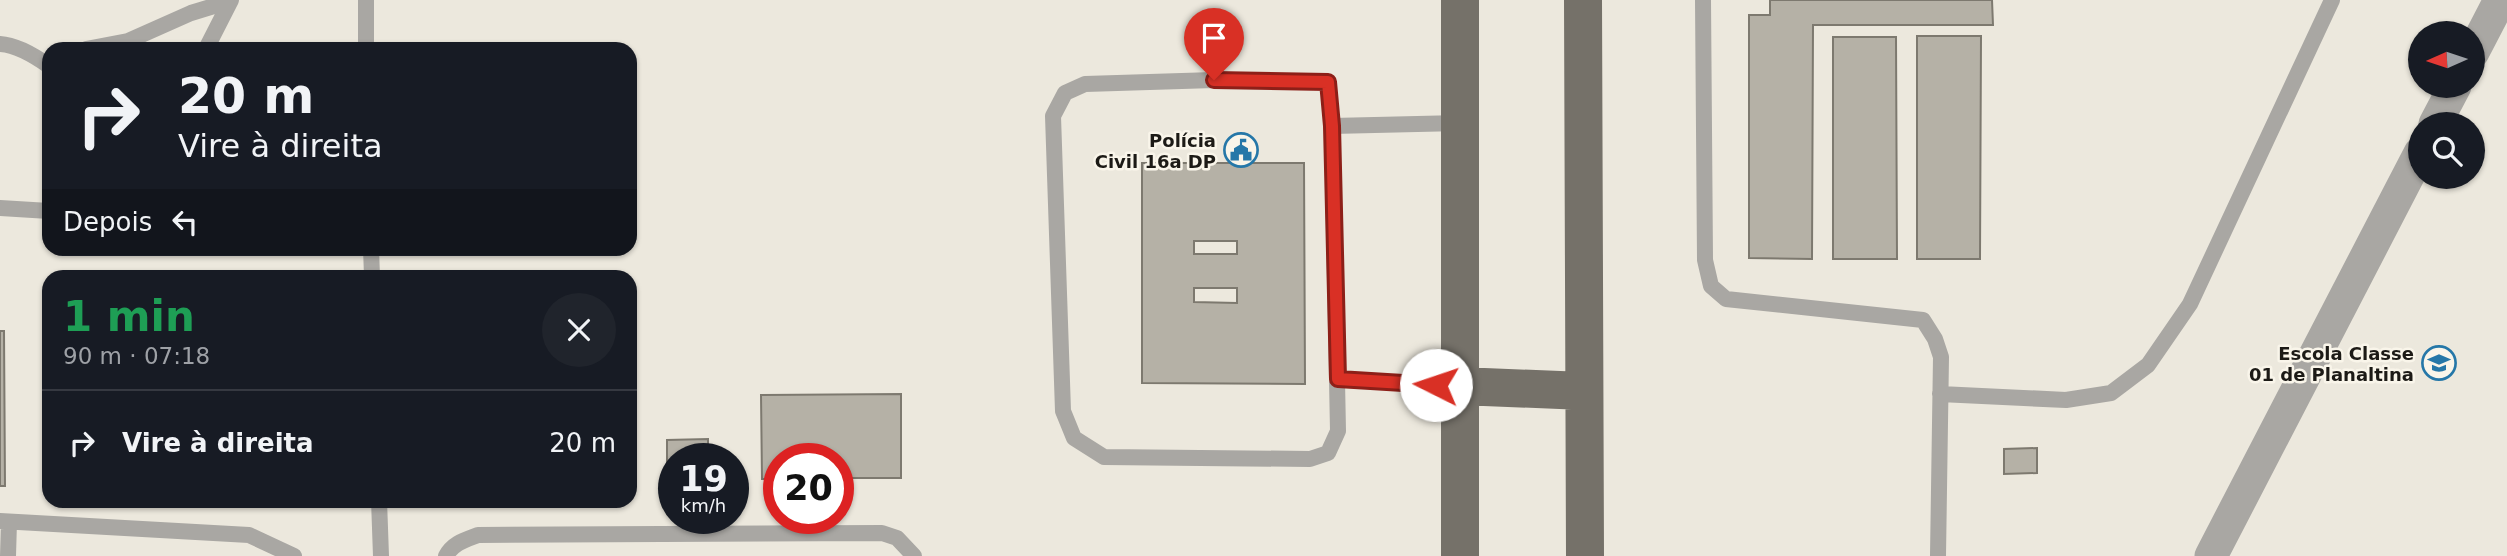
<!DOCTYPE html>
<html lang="pt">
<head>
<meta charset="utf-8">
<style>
  body { margin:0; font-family:"DejaVu Sans",sans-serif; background:#20242c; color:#f1f3f6; height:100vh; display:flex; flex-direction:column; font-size:26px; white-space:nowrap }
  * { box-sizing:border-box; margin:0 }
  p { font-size:23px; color:#9ea1a6 }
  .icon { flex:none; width:38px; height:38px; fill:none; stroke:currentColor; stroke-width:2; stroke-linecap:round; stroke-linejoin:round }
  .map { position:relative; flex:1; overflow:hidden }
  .sheet { position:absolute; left:42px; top:270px; width:595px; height:238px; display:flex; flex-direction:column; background:#171b24; border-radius:21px; box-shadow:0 2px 5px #0004 }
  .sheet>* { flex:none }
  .banner { position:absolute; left:42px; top:42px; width:595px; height:214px; border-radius:21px; box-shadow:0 2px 5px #0004; background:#171b24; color:#f1f3f6; overflow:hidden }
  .needle { width:46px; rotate:267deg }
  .tools { position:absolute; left:2408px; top:21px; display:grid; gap:14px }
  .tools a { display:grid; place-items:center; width:77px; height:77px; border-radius:50%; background:#171b24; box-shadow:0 2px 5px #0004; font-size:35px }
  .speed { position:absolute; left:658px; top:443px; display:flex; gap:14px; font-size:35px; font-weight:700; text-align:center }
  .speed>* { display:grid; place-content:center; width:91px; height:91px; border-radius:50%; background:#171b24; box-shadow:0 2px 5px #0004; line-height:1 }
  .speed small { font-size:18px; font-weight:400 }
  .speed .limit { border:10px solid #d22; background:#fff; color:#111 }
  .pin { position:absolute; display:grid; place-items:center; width:60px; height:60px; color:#fff; margin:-72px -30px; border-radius:50% 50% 50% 0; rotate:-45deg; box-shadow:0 0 7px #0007 }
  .pin .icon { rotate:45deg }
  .me { position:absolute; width:77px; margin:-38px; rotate:274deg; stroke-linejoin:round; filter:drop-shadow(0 0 5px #0008) }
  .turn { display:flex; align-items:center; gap:24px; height:147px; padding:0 21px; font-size:32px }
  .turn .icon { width:91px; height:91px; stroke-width:2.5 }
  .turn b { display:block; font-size:49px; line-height:60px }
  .then { display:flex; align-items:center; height:66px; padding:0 21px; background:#0003; gap:14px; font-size:26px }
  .round { display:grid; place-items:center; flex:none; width:74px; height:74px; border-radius:37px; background:#20242c }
  .overview { display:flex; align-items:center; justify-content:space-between; height:119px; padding:0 21px }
  h1 { font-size:42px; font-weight:800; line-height:52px; color:#1e9e55 }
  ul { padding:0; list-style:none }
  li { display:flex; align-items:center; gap:21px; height:105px; padding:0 21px; border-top:2px solid #363941 }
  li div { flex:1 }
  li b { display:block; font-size:26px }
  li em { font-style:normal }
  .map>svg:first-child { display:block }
  .building { fill:#b5b1a6; stroke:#7d796f; stroke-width:2; fill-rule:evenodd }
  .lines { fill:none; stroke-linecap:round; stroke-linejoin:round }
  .service { stroke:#a9a7a3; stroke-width:16 }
  .minor { stroke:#a9a7a3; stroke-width:33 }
  .primary { stroke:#757169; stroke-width:38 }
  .route-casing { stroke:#8d1f18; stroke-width:18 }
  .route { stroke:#d93025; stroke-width:12 }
  .labels { text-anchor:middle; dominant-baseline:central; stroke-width:5; stroke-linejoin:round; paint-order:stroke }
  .poi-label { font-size:18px; font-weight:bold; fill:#1c1a16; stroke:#f9f5ea; text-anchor:end }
</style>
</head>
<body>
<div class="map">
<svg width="2507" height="556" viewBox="0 0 2507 556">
  <rect width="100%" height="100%" fill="#ece8dd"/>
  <path class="building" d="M1770,0H1992L1993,25H1813L1812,259L1749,258V15H1770Z
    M1917,36H1981L1980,259H1917Z
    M1833,37H1896L1897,259H1833Z
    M1142,163H1304L1305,384L1142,383ZM1194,241H1237V254H1194ZM1194,288H1237V303L1194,302Z
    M0,331H4L5,486H0Z
    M630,388H634V445H630Z
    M901,394V478H838V458H779V479H762L761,395Z
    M708,439V458H674V490H667V440Z
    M2037,448V473L2004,474V449Z"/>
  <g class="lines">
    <path class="service" d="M366,0V49
      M1703,0L1705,260L1711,286L1726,299L1923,320L1935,339L1941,357L1938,556
      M0,44C17,45 35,56 49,66
      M86,49L128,41L191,13L230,1
      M206,49L231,0
      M1214,80L1328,82L1332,126L1338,431L1328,453L1310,459L1104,457L1074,438L1063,411L1053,116L1065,93L1085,84Z
      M1332,126L1460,123
      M0,208L49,211
      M371,248L372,276
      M1338,379L1460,386
      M1940,394L2066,400L2111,393L2148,365L2190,304L2332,0
      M379,500L381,556
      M0,521L249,535L294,556
      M8,556L9,522
      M446,556C453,543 465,540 478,535L882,533L897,538L914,556"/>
    <path class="minor" d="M2473,52L2500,0
      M2435,124L2455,86
      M2211,556L2420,153"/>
    <path class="primary" d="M1583,0L1585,556
      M1460,386L1584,391
      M1460,556V0"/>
  </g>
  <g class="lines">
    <g class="route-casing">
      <path id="route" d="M1214,80L1328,82L1332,126L1338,379L1436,385"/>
    </g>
    <use href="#route" class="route"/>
  </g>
  <defs>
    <g id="civic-ring" transform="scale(1.75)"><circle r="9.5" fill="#f9f5ea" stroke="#2577a8" stroke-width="1.5"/><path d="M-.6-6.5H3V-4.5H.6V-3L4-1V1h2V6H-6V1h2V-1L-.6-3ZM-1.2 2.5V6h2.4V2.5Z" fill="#2577a8"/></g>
    <g id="school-ring" transform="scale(1.75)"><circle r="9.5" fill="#f9f5ea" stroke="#2577a8" stroke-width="1.5"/><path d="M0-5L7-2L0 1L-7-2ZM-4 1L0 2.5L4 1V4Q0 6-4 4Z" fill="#2577a8"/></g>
  </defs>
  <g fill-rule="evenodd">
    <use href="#civic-ring" x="1241" y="150"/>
    <use href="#school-ring" x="2439" y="363"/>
  </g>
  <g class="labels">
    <g class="poi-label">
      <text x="1216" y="140">Polícia<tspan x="1216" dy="21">Civil 16a DP</tspan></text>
      <text x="2414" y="353">Escola Classe<tspan x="2414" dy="21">01 de Planaltina</tspan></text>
    </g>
  </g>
</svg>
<div class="tools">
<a><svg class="needle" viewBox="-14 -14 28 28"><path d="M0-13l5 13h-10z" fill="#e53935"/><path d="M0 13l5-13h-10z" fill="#9ea1a6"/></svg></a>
<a><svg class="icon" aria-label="search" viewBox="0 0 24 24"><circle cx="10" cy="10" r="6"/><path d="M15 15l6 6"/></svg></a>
</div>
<div class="speed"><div>19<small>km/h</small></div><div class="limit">20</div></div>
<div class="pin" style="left:1214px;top:80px;background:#d93025"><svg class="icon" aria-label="arrive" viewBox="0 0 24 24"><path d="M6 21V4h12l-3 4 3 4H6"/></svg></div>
<svg class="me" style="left:1436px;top:385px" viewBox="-20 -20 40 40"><circle r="19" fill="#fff"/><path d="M0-13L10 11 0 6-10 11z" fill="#d93025"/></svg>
<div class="banner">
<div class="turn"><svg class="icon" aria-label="right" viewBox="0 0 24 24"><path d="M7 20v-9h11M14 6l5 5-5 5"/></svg><div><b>20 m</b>Vire à direita</div></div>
<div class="then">Depois<svg class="icon" aria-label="left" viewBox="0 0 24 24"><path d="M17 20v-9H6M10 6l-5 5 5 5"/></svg></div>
</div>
<section class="sheet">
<div class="overview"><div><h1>1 min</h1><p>90 m · 07:18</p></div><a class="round"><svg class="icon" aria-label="close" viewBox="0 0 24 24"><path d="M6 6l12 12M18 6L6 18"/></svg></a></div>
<ul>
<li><svg class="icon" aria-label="right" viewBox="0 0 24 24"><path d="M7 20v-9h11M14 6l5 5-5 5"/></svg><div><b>Vire à direita</b></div><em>20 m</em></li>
</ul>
</section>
</div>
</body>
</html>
